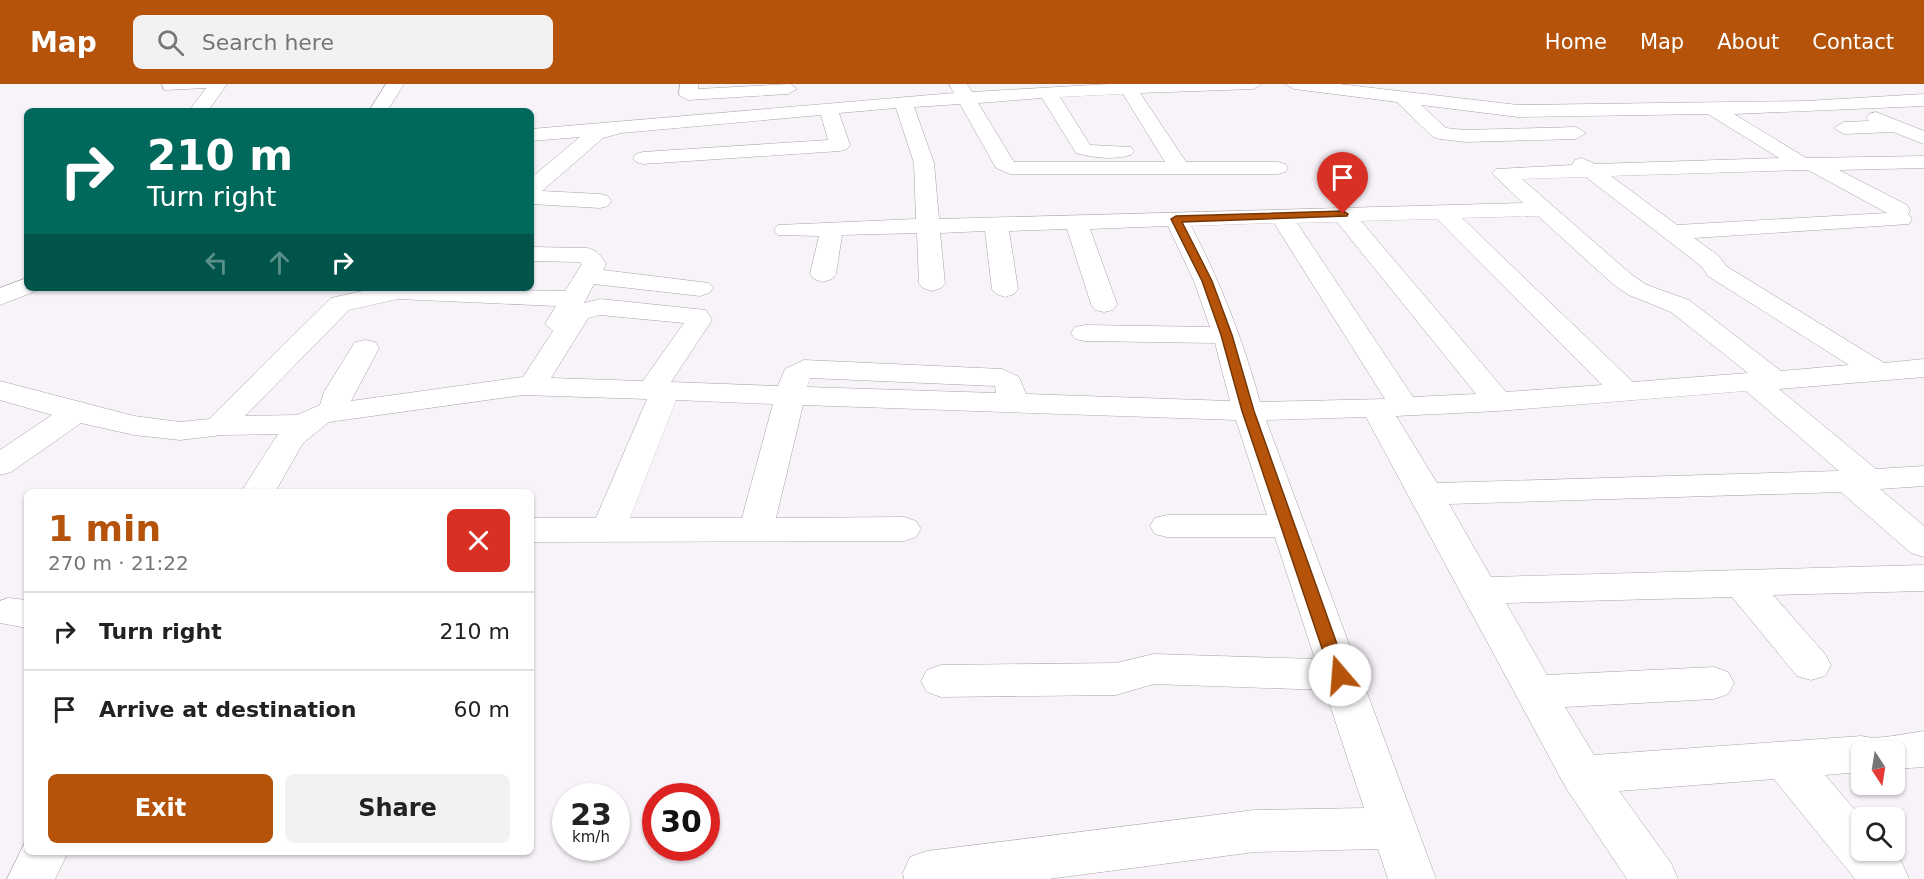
<!DOCTYPE html>
<html lang="en">
<head>
<meta charset="utf-8">
<style>
  body { margin:0; font-family:"DejaVu Sans",sans-serif; background:#f2f2f2; color:#222; height:100vh; display:flex; flex-direction:column; font-size:22px; white-space:nowrap }
  * { box-sizing:border-box; margin:0 }
  p { font-size:20px; color:#767676 }
  .icon { flex:none; width:33px; height:33px; fill:none; stroke:currentColor; stroke-width:2; stroke-linecap:round; stroke-linejoin:round }
  .map { position:relative; flex:1; overflow:hidden }
  .details { position:absolute; left:24px; top:405px; width:510px; height:366px; display:flex; flex-direction:column; background:#fff; border-radius:9px; box-shadow:0 2px 4px #0004 }
  .details>* { flex:none }
  .banner { position:absolute; left:24px; top:24px; width:510px; height:183px; border-radius:9px; box-shadow:0 2px 4px #0004; background:#00695c; color:#fff; overflow:hidden }
  .needle { width:39px; rotate:168deg }
  .fabs { position:absolute; left:1851px; top:657px; display:grid; gap:12px }
  .fabs a { display:grid; place-items:center; width:54px; height:54px; border-radius:9px; background:#fff; box-shadow:0 2px 4px #0004; font-size:30px }
  .speed { position:absolute; left:552px; top:699px; display:flex; gap:12px; font-size:30px; font-weight:700; text-align:center }
  .speed>* { display:grid; place-content:center; width:78px; height:78px; border-radius:50%; background:#fff; box-shadow:0 2px 4px #0004; line-height:1 }
  .speed small { font-size:15px; font-weight:400 }
  .speed .limit { border:9px solid #d22; background:#fff; color:#111 }
  .pin { position:absolute; display:grid; place-items:center; width:51px; height:51px; color:#fff; margin:-62px -26px; border-radius:50% 50% 50% 0; rotate:-45deg; box-shadow:0 0 6px #0007 }
  .pin .icon { rotate:45deg }
  .me { position:absolute; width:66px; margin:-33px; rotate:342deg; stroke-linejoin:round; filter:drop-shadow(0 0 4px #0008) }
  .turn { display:flex; align-items:center; gap:21px; height:126px; padding:0 24px; font-size:27px }
  .turn .icon { width:78px; height:78px; stroke-width:2.5 }
  .turn b { display:block; font-size:42px; line-height:51px }
  .lanes { display:flex; align-items:center; height:57px; padding:0 24px; background:#0003; justify-content:center; gap:30px; direction:ltr }
  .lanes .off { opacity:.35 }
  .round { display:grid; place-items:center; flex:none; width:63px; height:63px; border-radius:9px; background:#f2f2f2 }
  .overview { display:flex; align-items:center; justify-content:space-between; height:102px; padding:0 24px }
  h1 { font-size:36px; font-weight:800; line-height:45px; color:#b45309 }
  .cta { display:flex; gap:12px; margin-top:auto; padding:12px 24px }
  .cta a { flex:1; height:69px; border-radius:9px; background:#b45309; color:#fff; font-size:24px; font-weight:800; line-height:69px; text-align:center }
  .cta a+a { background:#f2f2f2; color:#222 }
  ul { padding:0; list-style:none }
  li { display:flex; align-items:center; gap:18px; height:78px; padding:0 24px; border-top:2px solid #e0e0e0 }
  li div { flex:1 }
  li b { display:block; font-size:22px }
  li em { font-style:normal }
  header { display:flex; align-items:center; gap:36px; box-sizing:border-box; height:84px; padding:0 30px; background:#b45309; color:#fff }
  header strong { font-size:28px }
  nav { display:flex; gap:33px; margin-inline-start:auto; font-size:21px }
  .search { width:420px; height:54px; background:#f2f2f2; display:flex; align-items:center; gap:15px; box-sizing:border-box; padding:0 21px; border-radius:9px; color:#767676; font-size:22px }
  .map>svg:first-child { display:block }
  .lines { fill:none; stroke-linecap:round; stroke-linejoin:round }
  .minor-casing { stroke:#a8a3aa; stroke-width:1 }
  .minor { fill:#fff; fill-rule:evenodd }
  .route { fill:#b45309; stroke:#753606; stroke-width:1.5 }
</style>
</head>
<body>
<header>
<strong>Map</strong>
<div class="search"><svg class="icon" aria-label="search" viewBox="0 0 24 24"><circle cx="10" cy="10" r="6"/><path d="M15 15l6 6"/></svg>Search here</div>
<nav><a>Home</a><a>Map</a><a>About</a><a>Contact</a></nav>
</header>
<div class="map">
<svg width="1924" height="795" viewBox="0 0 1924 795">
  <rect width="100%" height="100%" fill="#f8f2f9"/>
  <g class="lines">
    <g class="minor-casing">
      <path id="minor" d="M162,0H227L208,27H189L206,4L164,6Z
        M386,0H404L387,27H369Z
        M680,0H698V5L790,0L797,5L788,10L688,16L679,11Z
        M949,0H967L972,8L1109,0H1262L1253,5L1140,9L1186,78H1278L1285,80L1288,84L1285,88L1278,90H1010L996,84L960,20L914,23L934,79L939,135L1523,119L1496,93L1492,89L1496,85L1572,81L1575,76L1582,74L1595,80L1779,74L1708,30L1518,33L1421,21L1446,44L1465,46L1576,43L1586,49L1576,55L1465,58L1440,55L1433,53L1397,18L1294,5L1285,0H1339L1518,21L1806,17L1924,10V22L1734,30L1806,74L1924,72V84L1839,86L1907,121L1910,126L1908,130L1912,135L1909,140L1694,154L1719,172L1726,182L1884,279L1924,275V293L1779,305L1876,385L1924,382V402L1880,405L1924,442V473L1911,469L1841,408L1449,420L1491,493L1924,481V507L1773,511L1825,570L1831,581L1825,592L1811,596L1797,592L1732,513L1506,519L1547,591L1714,583L1728,588L1734,599L1728,610L1714,615L1565,623L1594,671L1862,652C1875,657 1907,649 1924,647V683L1894,685V668H1862V688L1825,691L1862,734V766H1891L1902,779L1909,795H1855L1774,695L1619,707L1671,779L1678,795H1627L1566,704L1366,333L1266,336L1436,795H1388L1378,765L1255,768L1048,795H904L903,789L910,773L927,767L1255,726L1364,724L1325,606L1154,600L1116,611L941,613L927,608L921,597L927,586L941,581L1116,579L1154,570L1315,575L1275,453H1167L1155,450L1150,442L1155,434L1167,431H1267L1236,336L803,321L776,434L904,433L916,437L921,445L916,453L904,457L531,458V434H596L647,315L523,311L329,338L303,359L275,408H241L278,350L222,351L180,356L134,351L81,339L11,388L0,391V366L52,331L0,316V297L134,332L180,338L209,335L331,214L376,204L565,207L582,180L580,178L531,177V163L587,164C597,166 601,172 606,180L603,186L709,199L713,204L709,209L700,212L594,200L584,219L600,215L706,226L712,236L671,298L778,302L785,285L804,276L1002,285L1019,293L1026,310L1230,317L1215,259L1085,257L1075,255L1071,249L1075,243L1085,241L1210,243L1194,197L1168,142L1090,145L1117,220L1113,226L1104,228L1095,226L1091,220L1067,145L1009,147L1018,205L1014,210L1005,213L996,210L992,205L985,147L940,149L945,199L941,204L932,207L923,204L919,199L917,149L842,151L836,190L832,195L823,198L814,195L810,190L819,152L778,151L774,146L778,141L916,135L914,79L896,24L839,29L850,61L847,65L840,67L643,80L636,78L633,74L636,70L643,68L828,56L821,31L621,49L603,54L542,107L600,110L608,112L611,117L608,122L600,124L531,120V94L580,53L531,57V45L954,9ZM1123,10L1165,78H1014L978,19L1042,14L1076,69C1094,74 1113,76 1131,71L1134,67L1131,63L1090,61L1060,13ZM1802,86H1808L1887,129L1677,141L1611,92ZM1586,93L1701,182L1708,192L1849,281L1781,287L1689,216L1647,201L1632,191L1522,95ZM1538,132L1614,201L1629,211L1671,228L1748,289L1633,298L1462,134ZM1437,135L1602,301L1506,308L1361,137ZM1337,138L1476,310L1413,313L1297,139ZM1274,139L1385,315L1260,318C1243,256 1221,199 1191,142ZM398,215L556,222L545,240L553,247L523,293L351,317L379,264L375,258L365,256L355,258L324,308L320,321L297,331L245,332L349,226ZM600,231L684,239L643,297L551,294L588,234ZM810,294L995,302L996,309L807,303ZM1746,307L1839,387L1437,399L1396,332L1498,327ZM676,316L773,320L742,434H630Z
        M1876,28L1924,47V60L1893,48L1844,50L1834,44L1844,38L1869,37L1866,34L1869,30Z
        M27,194V204H38L36,207L0,221V204Z
        M8,514L27,516V544L0,539V517Z
        M27,754V768H68L55,795H7Z"/>
    </g>
    <use href="#minor" class="minor"/>
  </g>
  <path class="route" d="M1343,127L1348,130L1347,132L1182,138L1212,197L1232,251L1254,327L1348,591L1346,595H1334L1331,591L1242,327L1221,251L1202,197L1171,135L1176,132Z"/>
</svg>
<div class="fabs">
<a><svg class="needle" viewBox="-14 -14 28 28"><path d="M0-13l5 13h-10z" fill="#e53935"/><path d="M0 13l5-13h-10z" fill="#767676"/></svg></a>
<a><svg class="icon" aria-label="search" viewBox="0 0 24 24"><circle cx="10" cy="10" r="6"/><path d="M15 15l6 6"/></svg></a>
</div>
<div class="speed"><div>23<small>km/h</small></div><div class="limit">30</div></div>
<div class="pin" style="left:1343px;top:130px;background:#d93025"><svg class="icon" aria-label="arrive" viewBox="0 0 24 24"><path d="M6 21V4h12l-3 4 3 4H6"/></svg></div>
<svg class="me" style="left:1340px;top:591px" viewBox="-20 -20 40 40"><circle r="19" fill="#fff"/><path d="M0-13L10 11 0 6-10 11z" fill="#b45309"/></svg>
<div class="banner">
<div class="turn"><svg class="icon" aria-label="right" viewBox="0 0 24 24"><path d="M7 20v-9h11M14 6l5 5-5 5"/></svg><div><b>210 m</b>Turn right</div></div>
<div class="lanes"><svg class="icon off" aria-label="left" viewBox="0 0 24 24"><path d="M17 20v-9H6M10 6l-5 5 5 5"/></svg><svg class="icon off" aria-label="ahead" viewBox="0 0 24 24"><path d="M12 20V5M6 11l6-6 6 6"/></svg><svg class="icon" aria-label="right" viewBox="0 0 24 24"><path d="M7 20v-9h11M14 6l5 5-5 5"/></svg></div>
</div>
<section class="details">
<div class="overview"><div><h1>1 min</h1><p>270 m · 21:22</p></div><a class="round" style="background:#d93025;color:#fff"><svg class="icon" aria-label="close" viewBox="0 0 24 24"><path d="M6 6l12 12M18 6L6 18"/></svg></a></div>
<ul>
<li><svg class="icon" aria-label="right" viewBox="0 0 24 24"><path d="M7 20v-9h11M14 6l5 5-5 5"/></svg><div><b>Turn right</b></div><em>210 m</em></li>
<li><svg class="icon" aria-label="arrive" viewBox="0 0 24 24"><path d="M6 21V4h12l-3 4 3 4H6"/></svg><div><b>Arrive at destination</b></div><em>60 m</em></li>
</ul>
<div class="cta"><a>Exit</a><a>Share</a></div>
</section>
</div>
</body>
</html>
